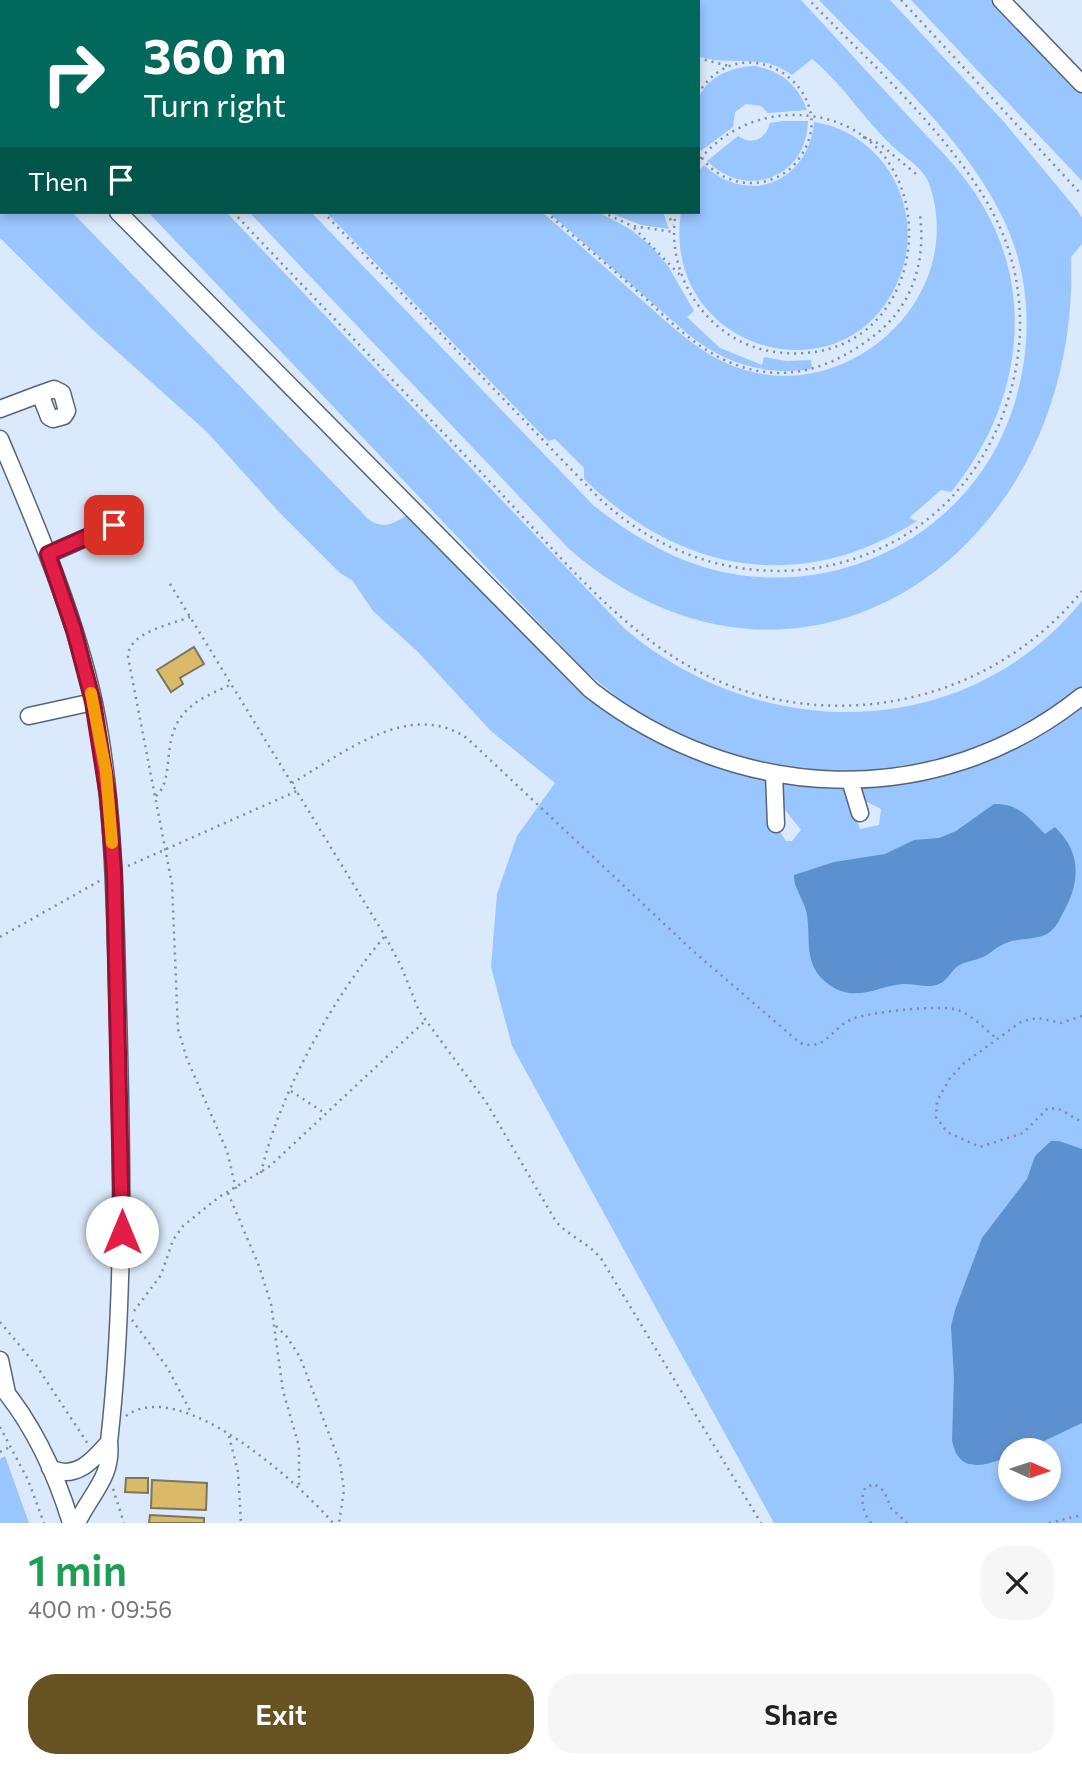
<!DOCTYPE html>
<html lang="en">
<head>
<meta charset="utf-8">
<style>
  body { margin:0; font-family:Commissioner,sans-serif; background:#f6f6f6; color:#222; height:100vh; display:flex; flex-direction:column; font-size:26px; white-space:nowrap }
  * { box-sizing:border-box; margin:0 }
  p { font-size:23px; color:#767676 }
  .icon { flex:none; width:38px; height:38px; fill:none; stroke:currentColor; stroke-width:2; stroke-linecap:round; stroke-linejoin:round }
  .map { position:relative; height:1523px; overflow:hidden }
  .drawer { display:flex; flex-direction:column; background:#fff; flex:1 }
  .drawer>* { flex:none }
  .banner { position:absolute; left:0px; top:0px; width:700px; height:214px; box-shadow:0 4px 10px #0003; background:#00695c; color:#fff; overflow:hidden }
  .needle { width:46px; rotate:93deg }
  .tools { position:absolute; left:998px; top:1438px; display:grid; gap:14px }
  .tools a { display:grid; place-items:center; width:63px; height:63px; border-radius:50%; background:#fff; box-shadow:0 4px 10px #0003; font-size:35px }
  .pin { position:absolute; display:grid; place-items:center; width:60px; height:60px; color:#fff; margin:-30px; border-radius:14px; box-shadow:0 4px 10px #0006 }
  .me { position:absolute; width:77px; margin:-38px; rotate:0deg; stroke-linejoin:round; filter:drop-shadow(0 0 5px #0008) }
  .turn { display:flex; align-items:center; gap:24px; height:147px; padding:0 28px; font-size:32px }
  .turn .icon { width:91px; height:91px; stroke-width:2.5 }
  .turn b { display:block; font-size:49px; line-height:60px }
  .then { display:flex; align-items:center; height:66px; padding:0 28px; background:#0003; gap:14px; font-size:26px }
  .round { display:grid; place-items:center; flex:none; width:74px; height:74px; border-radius:28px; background:#f6f6f6 }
  .summary { display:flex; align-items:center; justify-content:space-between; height:119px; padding:0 28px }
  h1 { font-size:42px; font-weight:600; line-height:52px; color:#1e9e55 }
  .cta { display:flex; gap:14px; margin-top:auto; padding:14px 28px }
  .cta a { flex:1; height:80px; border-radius:28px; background:#665321; color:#fff; font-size:28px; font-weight:600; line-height:80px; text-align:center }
  .cta a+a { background:#f6f6f6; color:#222 }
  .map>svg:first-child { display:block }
  .green { fill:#99c6fe; fill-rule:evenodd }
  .water { fill:#5d90ce }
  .building { fill:#d9ba68; stroke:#7e755d; stroke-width:2 }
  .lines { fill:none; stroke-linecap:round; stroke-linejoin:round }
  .minor-casing { stroke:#566579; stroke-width:19 }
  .path { stroke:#818c99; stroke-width:2.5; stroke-dasharray:2 5; stroke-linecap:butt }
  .minor { stroke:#fff; stroke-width:16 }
  .route-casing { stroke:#92132f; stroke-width:18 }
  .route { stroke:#e11d48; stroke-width:12 }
  .slow { stroke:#f59e0b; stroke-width:12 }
</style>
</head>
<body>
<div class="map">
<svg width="1082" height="1523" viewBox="0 0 1082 1523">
  <rect width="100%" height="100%" fill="#dae9fb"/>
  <path class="green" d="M646,0H801C837,39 873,78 909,117C935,145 964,172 983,206C1038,299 1018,411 951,492L941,490L909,518L917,521C801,595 680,573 584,479V468L555,439L548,441L326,212H542C574,240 606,268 637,296C670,324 702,358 745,370C853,402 966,296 930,186C925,170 910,161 898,151C866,123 845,86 812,59L792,75C761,52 734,67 700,57L698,2Z
    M819,0H890L1004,122L1077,210L1082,218V244L1071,257C1082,554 798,747 569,549L249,212H311L594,506C630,534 669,558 714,570C834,600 962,539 1008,422C1029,368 1033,307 1016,251C987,156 887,71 819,0Z
    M911,0H994L1082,93V181Z
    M755,66C781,71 798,85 807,110L768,113L761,106L746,104L735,112L733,127L701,151L698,145C698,132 695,114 698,101C704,77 734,66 755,66Z
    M783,121H808C807,177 747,201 707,161L738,136C752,146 766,139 770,123Z
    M814,122C851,127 884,154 898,188C911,218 911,251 898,281C845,405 660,350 681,212H698V172L704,165C748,207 809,182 814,122Z
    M0,137L2,212H72L368,519C383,530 393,524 407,515L413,517C448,553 482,589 517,625C595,706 654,760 770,778L778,829L786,841H792L801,830L781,805V782L841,786L846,790L860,829L879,825L881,809L861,799L859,788L862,786L892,783L1047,729L1082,704V1523H774L512,1046L491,967L497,894L517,836L555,783L491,731L418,652L373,611L352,580L340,573L279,512L207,432L92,329L0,238ZM1010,1451H1048V1489H1010Z
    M148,212H226L625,629C760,744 965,744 1082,601V689L1028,726L953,759L869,775L757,766L677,737L629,707L585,671Z
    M548,212H598L630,229L651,246L668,266L694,311L687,317L720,348L762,365L764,357L787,361L811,360L812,369C766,376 725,364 689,335Z
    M608,212H663L669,229L641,225Z
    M5,1456L29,1523H0V1459Z"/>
  <path class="water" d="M994,804C1018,803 1029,818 1045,834L1055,827C1080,851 1081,879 1065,909C1060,918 1057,928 1047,934C1032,941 1014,937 1000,946C994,949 990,954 983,957C974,961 966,961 958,966C951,971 947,981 939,984C927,989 915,983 902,984C875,987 853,1004 827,983C803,964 811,941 807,915C805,901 793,888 794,875L834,862L885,854L914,840L939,838L956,831Z
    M1051,1141H1059L1082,1149V1423L1023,1451H1010V1456C987,1465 958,1476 952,1440L954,1378L951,1326L955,1310L982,1238L1027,1179L1035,1156Z"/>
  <path class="building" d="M194,647L204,664L180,678L183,684L171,692L157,670Z
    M126,1478H148V1493L125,1492Z
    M152,1480L207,1483L206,1510L151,1508Z
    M150,1515L204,1518V1523H149Z"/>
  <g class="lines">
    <g class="minor-casing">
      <path id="minor" d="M1001,0L1082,84
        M0,92L2,93
        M118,212L591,690C737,803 935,814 1082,696
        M54,389L62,393L67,411L64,416L53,419L49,417L40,394Z
        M0,409L40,394
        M0,439C36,525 74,611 94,703C115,805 115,910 118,1014C122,1157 125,1300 109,1442C113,1477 91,1493 77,1523
        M49,554L115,525
        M29,716L93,702
        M774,774L776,824
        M850,780L860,813
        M0,1360L7,1393
        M0,1385C33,1424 56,1474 71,1523
        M50,1468C76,1481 93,1460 109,1442"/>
    </g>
    <path class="path" d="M31,0L33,2
      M119,0L121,2
      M305,0L307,2
      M338,0L340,2
      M422,0L423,2
      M546,0L548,2
      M644,0L645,2
      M901,0L1082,195
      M698,58L729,66
      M698,94C743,19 849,93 798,160C787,175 769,183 751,183C729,183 709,171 698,152
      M863,137L880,144L916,174
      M233,212C320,304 407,395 495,487C556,551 615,626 694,669C824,740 990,705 1082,591
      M323,212L597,496C729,624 945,584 1006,406C1024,354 1025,297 1007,245C977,158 874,67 809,0
      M546,212C578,240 611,268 643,296C661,313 679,331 699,345C760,388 820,379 876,334C913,305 926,260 920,215
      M602,212L632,226L674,232
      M667,212L673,225
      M676,212C664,276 709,343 775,352C944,375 958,112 790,115C754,116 719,134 698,162
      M634,228L681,276
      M170,584L385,936L401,966L419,1011L486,1102L555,1220C568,1237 589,1242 602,1260L761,1523
      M190,617C170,625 128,632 128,657L172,884L178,1029L187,1059L227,1151L236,1189
      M292,783C343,754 410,698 468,739L693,951L800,1043C825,1052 831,1029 850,1020C865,1012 943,1004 958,1010C973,1016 985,1029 997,1039
      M156,796C177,777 158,736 189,708C201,697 218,691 232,684
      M128,866L297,791
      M0,937L101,880
      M1082,1016L1061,1023L1038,1018L1022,1021L963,1064L950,1078L937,1101L936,1117L947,1132L980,1147L1023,1133L1048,1108L1059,1109L1082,1122
      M291,1091L326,1114
      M261,1173C279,1094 333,997 385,936
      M228,1193L259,1266L271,1304L283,1391L299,1446V1489
      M134,1311L161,1275L173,1240L183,1226L219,1197L270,1166L424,1022
      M132,1320L167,1367L192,1414
      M0,1322L36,1365L88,1444
      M276,1326L287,1337L300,1357L340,1463L344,1490L339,1523
      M126,1416C180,1375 299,1483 333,1523
      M0,1427L28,1480L44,1523
      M229,1436L238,1472L241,1523
      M0,1452L12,1446
      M113,1489L124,1523
      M871,1523C863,1513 860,1499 865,1488L874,1484L884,1491L891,1508L907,1523
      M1049,1523L1082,1515"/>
    <use href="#minor" class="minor"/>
  </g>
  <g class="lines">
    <g class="route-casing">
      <path id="route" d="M114,525L48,554L74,630L93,702L108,797L114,872L122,1232"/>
    </g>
    <use href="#route" class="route"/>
    <path class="slow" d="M91,693L106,772L112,843"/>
  </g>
</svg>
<div class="tools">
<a><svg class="needle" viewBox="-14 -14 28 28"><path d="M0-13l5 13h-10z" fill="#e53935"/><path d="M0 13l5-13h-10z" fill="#767676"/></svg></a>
</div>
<div class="pin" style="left:114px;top:525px;background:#d93025"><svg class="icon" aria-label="arrive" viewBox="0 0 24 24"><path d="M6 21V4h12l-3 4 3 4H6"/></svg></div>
<svg class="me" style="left:122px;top:1232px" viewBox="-20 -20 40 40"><circle r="19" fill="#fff"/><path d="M0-13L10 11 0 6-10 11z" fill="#e11d48"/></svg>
<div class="banner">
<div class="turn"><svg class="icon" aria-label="right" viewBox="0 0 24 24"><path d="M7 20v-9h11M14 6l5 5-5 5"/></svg><div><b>360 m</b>Turn right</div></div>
<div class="then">Then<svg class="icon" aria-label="arrive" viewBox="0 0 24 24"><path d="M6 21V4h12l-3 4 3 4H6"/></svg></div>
</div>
</div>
<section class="drawer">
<div class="summary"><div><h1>1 min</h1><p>400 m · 09:56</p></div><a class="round"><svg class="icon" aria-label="close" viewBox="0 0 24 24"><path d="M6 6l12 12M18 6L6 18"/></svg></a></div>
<div class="cta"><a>Exit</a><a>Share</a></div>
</section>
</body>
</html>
